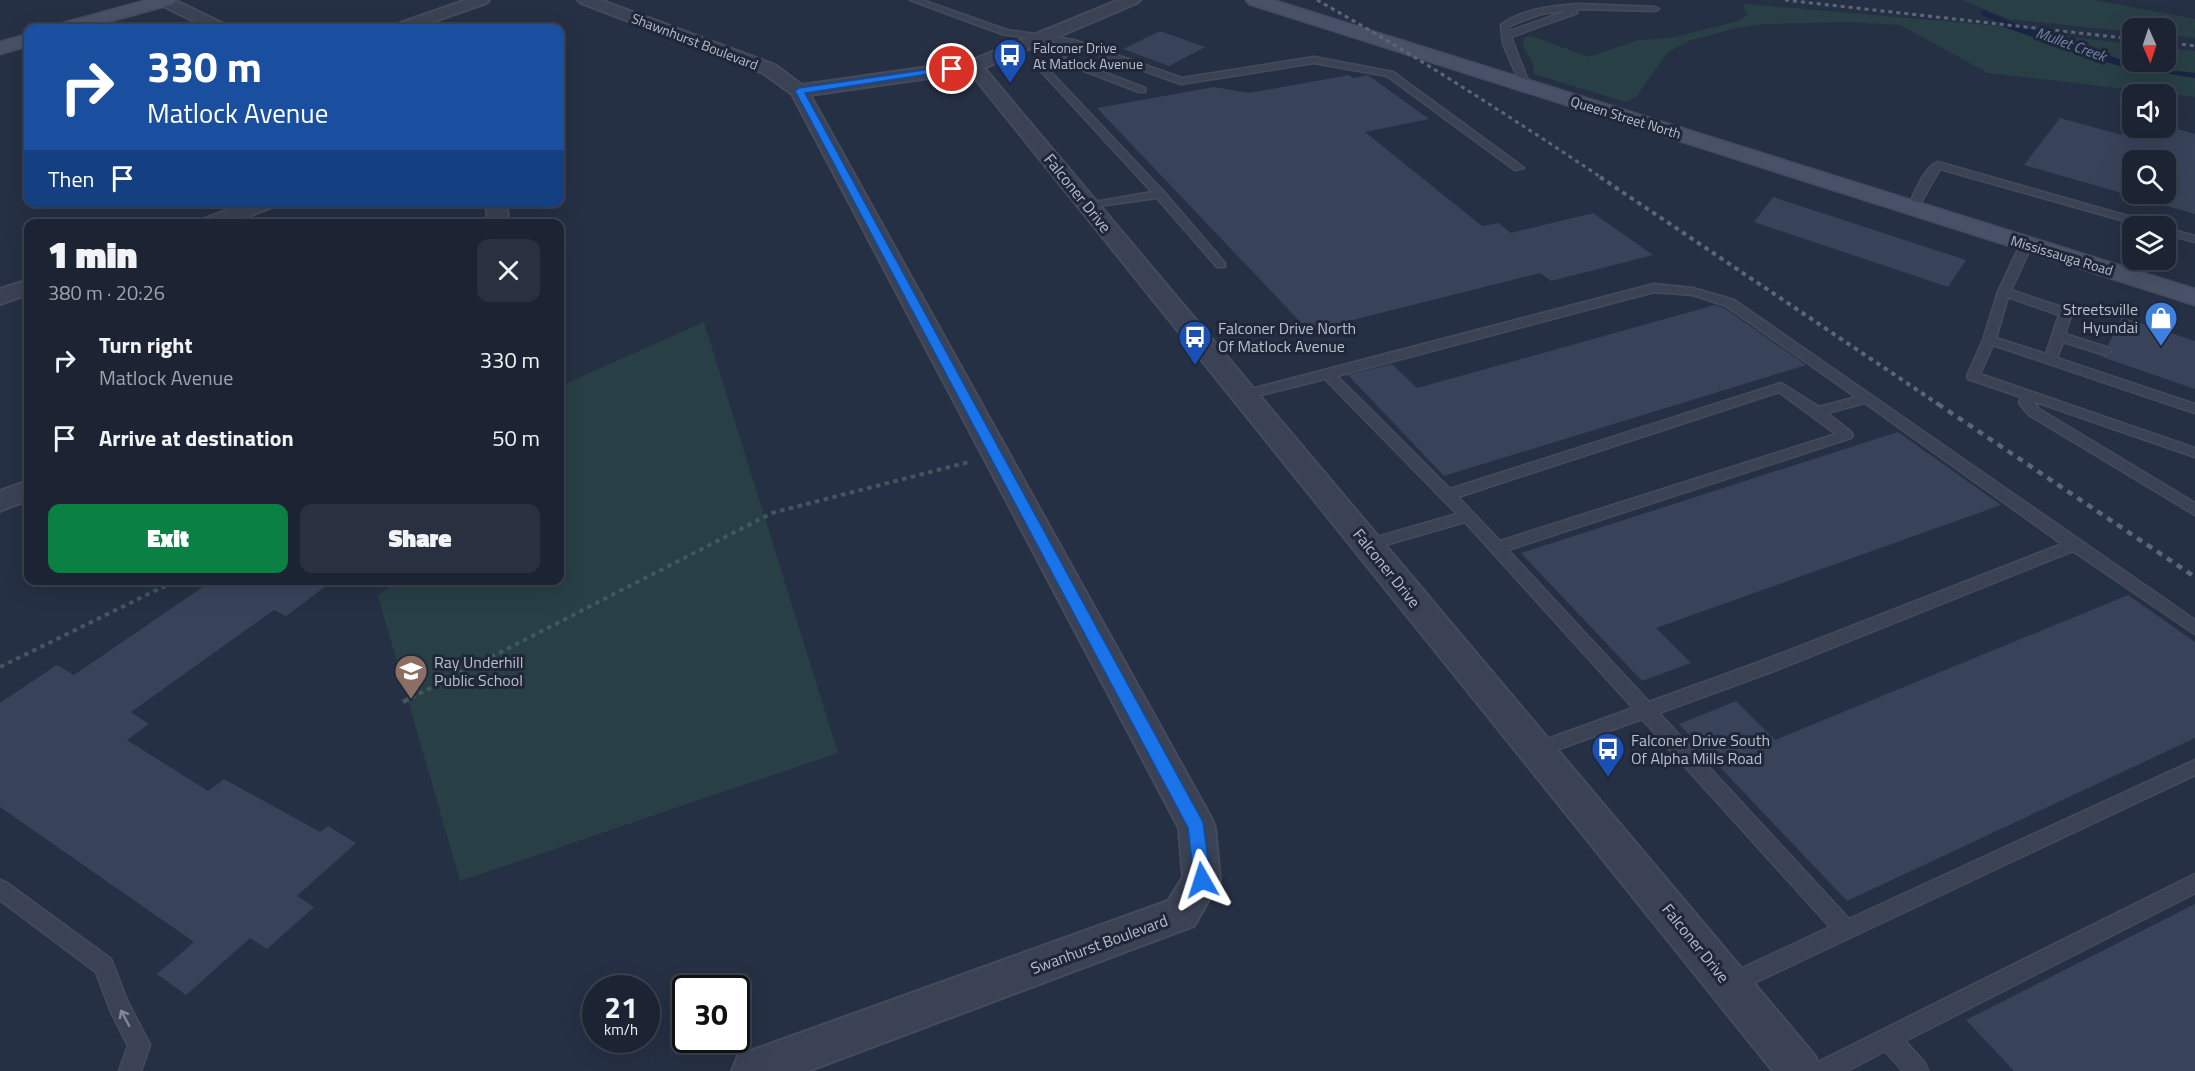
<!DOCTYPE html>
<html lang="en">
<head>
<meta charset="utf-8">
<style>
  body { margin:0; font-family:"Titillium Web",sans-serif; background:#29303f; color:#f1f3f6; height:100vh; display:flex; flex-direction:column; font-size:22px; white-space:nowrap }
  * { box-sizing:border-box; margin:0 }
  p { font-size:20px; color:#a0a4ac }
  .icon { flex:none; width:33px; height:33px; fill:none; stroke:currentColor; stroke-width:2; stroke-linecap:round; stroke-linejoin:round }
  .map { position:relative; flex:1; overflow:hidden }
  .sheet { position:absolute; left:24px; top:219px; width:540px; height:366px; display:flex; flex-direction:column; background:#1c2433; border-radius:12px; box-shadow:0 6px 24px #0002,0 0 0 2px #3a414e }
  .sheet>* { flex:none }
  .banner { position:absolute; left:24px; top:24px; width:540px; height:183px; border-radius:12px; box-shadow:0 6px 24px #0002,0 0 0 2px #3a414e; background:#1a4fa0; color:#fff; overflow:hidden }
  .needle { width:39px; rotate:177deg }
  .tools { position:absolute; left:2122px; top:18px; display:grid; gap:12px }
  .tools a { display:grid; place-items:center; width:54px; height:54px; border-radius:12px; background:#1c2433; box-shadow:0 6px 24px #0002,0 0 0 2px #3a414e; font-size:30px }
  .speed { position:absolute; left:582px; top:975px; display:flex; gap:12px; font-size:30px; font-weight:700; text-align:center }
  .speed>* { display:grid; place-content:center; width:78px; height:78px; border-radius:50%; background:#1c2433; box-shadow:0 6px 24px #0002,0 0 0 2px #3a414e; line-height:1 }
  .speed small { font-size:15px; font-weight:400 }
  .speed .limit { border:3px solid #111; border-radius:9px; background:#fff; color:#111 }
  .pin { position:absolute; display:grid; place-items:center; width:51px; height:51px; color:#fff; margin:-26px; border:3px solid #fff; border-radius:50%; box-shadow:0 2px 6px #0007 }
  .me { position:absolute; width:66px; margin:-33px; rotate:354deg; stroke-linejoin:round; filter:drop-shadow(0 0 4px #0008) }
  .turn { display:flex; align-items:center; gap:21px; height:126px; padding:0 24px; font-size:27px }
  .turn .icon { width:78px; height:78px; stroke-width:2.5 }
  .turn b { display:block; font-size:42px; line-height:51px }
  .then { display:flex; align-items:center; height:57px; padding:0 24px; background:#0003; gap:12px; font-size:22px }
  .round { display:grid; place-items:center; flex:none; width:63px; height:63px; border-radius:12px; background:#29303f }
  .headline { display:flex; align-items:center; justify-content:space-between; height:102px; padding:0 24px }
  h1 { font-size:36px; font-weight:800; line-height:45px }
  .cta { display:flex; gap:12px; margin-top:auto; padding:12px 24px }
  .cta a { flex:1; height:69px; border-radius:12px; background:#0b8043; color:#fff; font-size:24px; font-weight:800; line-height:69px; text-align:center }
  .cta a+a { background:#29303f; color:#f1f3f6 }
  ul { padding:0; list-style:none }
  li { display:flex; align-items:center; gap:18px; height:78px; padding:0 24px }
  li div { flex:1 }
  li b { display:block; font-size:22px }
  li em { font-style:normal }
  .map>svg:first-child { display:block }
  .green { fill:#283f45 }
  .water { fill:#182543 }
  .lines { fill:none; stroke-linecap:round; stroke-linejoin:round }
  .stream { stroke:#182543; stroke-width:5 }
  .building { fill:#38435a; fill-rule:evenodd }
  .lane-casing { stroke:#444b5d; stroke-width:3 }
  .street-casing { stroke:#444b5d; stroke-width:4 }
  .secondary-casing { stroke:#444b5d; stroke-width:3 }
  .path-far1 { stroke:#41585d; stroke-width:4; stroke-dasharray:4.5 4.5; stroke-linecap:butt }
  .path { stroke:#41585d; stroke-width:4.5; stroke-dasharray:6 6; stroke-linecap:butt }
  .lane { fill:#3a4254; fill-rule:evenodd }
  .street { fill:#3a4254; fill-rule:evenodd }
  .secondary { fill:#485167; fill-rule:evenodd }
  .rail-far2 { stroke:#5c667b; stroke-width:3; stroke-dasharray:4 4; stroke-linecap:butt }
  .rail-far1 { stroke:#5c667b; stroke-width:4; stroke-dasharray:4.5 4.5; stroke-linecap:butt }
  .rail { stroke:#5c667b; stroke-width:4.5; stroke-dasharray:6 6; stroke-linecap:butt }
  .oneway { stroke:#7f8697 }
  .route { fill:#1a73e8; stroke:#114b97; stroke-width:1.5 }
  .labels { text-anchor:middle; dominant-baseline:central; stroke-width:6; stroke-linejoin:round; paint-order:stroke }
  .far-street-label { font-size:14px; fill:#b8becd; stroke:#1f2739 }
  .far-poi-label { font-size:14px; fill:#b8becd; stroke:#1f2739; text-anchor:start }
  .far-water-label { font-size:15px; font-style:italic; fill:#7084ad; stroke:#1f2739 }
  .street-label { font-size:16px; fill:#b8becd; stroke:#1f2739 }
  .poi-label { font-size:16px; fill:#b8becd; stroke:#1f2739; text-anchor:start }
</style>
</head>
<body>
<div class="map">
<svg width="2195" height="1071" viewBox="0 0 2195 1071">
  <rect width="100%" height="100%" fill="#263044"/>
  <path class="green" d="M1963,0H2094L2195,19V38L2166,35V28H2133V32L2008,19Z
    M1745,4L2001,26L2116,65L2195,78V97L1988,73L1900,25L1849,22L1765,24L1737,28L1688,41L1667,53L1636,97L1626,102L1534,74V66L1523,47L1524,38L1531,36L1589,57L1638,40L1671,38L1738,21L1748,15L1744,9Z
    M2051,35L2133,44V62H2166V48L2195,51V73L2155,69L2127,62Z
    M704,322L838,753L460,881L378,596L396,581L560,580V386Z"/>
  <path class="water" d="M2001,26L2049,31L2051,35L2127,62L2155,69L2195,73V78L2116,65Z"/>
  <g class="lines">
    <path class="stream" d="M1984,13L2029,32"/>
  </g>
  <path class="building" d="M1160,31L1205,47L1169,66L1123,49Z
    M1349,75L1353,78L1368,75L1429,119L1365,132L1482,226L1498,223L1511,233L1593,213L1653,255L1551,281L1540,273L1309,331L1097,108L1214,87L1249,93Z
    M2060,118L2122,135L2133,119V128L2166,126L2195,134V214L2024,165ZM2133,160H2166V194H2133Z
    M1773,197L1966,260L1948,287L1754,222Z
    M1715,305L1724,308L1806,365L1444,476L1348,375L1392,364L1417,388Z
    M2122,317L2195,341V389L2102,357L2113,351L2108,345Z
    M1898,432L2001,505L1656,628L1691,663L1642,681L1521,553Z
    M213,580H334L286,616L274,610L131,712L149,724L127,740L208,791L224,779L320,832L328,826L356,843L297,896L314,907L267,949L250,938L186,995L157,974L194,942L0,807V703L57,665L74,675Z
    M2128,595L2195,642V738L1847,901L1679,724L1736,701L1775,740Z
    M2195,904V1071H2014L1966,1020Z"/>
  <g class="lines">
    <g class="lane-casing">
      <path id="lane" d="M910,0H922L1007,30L1074,40L1182,78L1314,57L1393,72L1524,168L1515,170L1387,76L1314,63L1181,84L1069,44L1002,34Z
        M1578,4L1655,7L1659,9L1655,11L1577,9V13L1511,37L1530,86L1522,88L1503,44L1501,25C1521,9 1553,6 1578,4ZM1569,10L1510,31L1509,26L1541,14Z
        M1064,57L1145,88V92H1139L1064,63L1049,70L1164,192L1225,263V267H1217L1157,198L1085,208V204L1089,203L1152,192L1039,69Z
        M1938,162L2156,224L2158,226H2142L1940,169L1917,209H1909L1908,207C1915,193 1923,168 1938,162Z
        M2166,228L2195,236V242L2166,234Z
        M2027,240L2033,243L2011,290L2070,310L2072,313L2065,334L2109,348L2111,351L2105,355L2063,342L2057,358L2195,404V413L1993,345L1980,374L2195,448V457L2033,401L2039,409L2195,503V515L2029,415L2019,403L2021,397L1968,379L1967,376L1983,340L1998,292L2021,243ZM2008,297L2059,315L2046,354L1996,338Z
        M1654,284L1693,288L1734,300L2195,620V634L2073,551L1774,671L1659,713L1849,919L2195,760V775L1737,991L1730,994L1723,991L1720,984L1723,977L1830,927L1642,719L1537,757L1531,755L1528,750L1531,745L1633,708L1465,522L1368,550L1363,549L1360,545L1363,541L1457,514L1325,379L1245,399L1238,395L1240,392ZM1654,292L1693,295L1726,306L1856,397L1819,407L1781,383L1450,489L1337,376ZM1779,392L1836,434L1500,541L1458,497ZM1865,403L2062,544L1762,661L1649,702L1508,550L1851,438L1853,435L1851,432L1827,413Z
        M2195,874V893L1905,1041L1925,1063L1928,1071H1903L1885,1051L1847,1071H1813L1816,1063Z
        M0,880L7,883L111,959L127,1000L150,1045L141,1071H119L128,1046L111,1012L96,972L0,900Z"/>
    </g>
    <g class="street-casing">
      <path id="street" d="M157,0H174L226,25L228,28H208L159,4Z
        M466,0H489L486,3L415,28H393L395,25Z
        M578,0H600L775,65L802,85L970,61L1119,0H1140L1137,3L984,68L1815,1056L1821,1071H1773L970,72L810,95L1210,816L1215,827L1220,880L1194,926L808,1071H732L738,1056L753,1050L1168,901L1183,877L1179,828L792,94L763,73L581,3Z
        M248,202H278L275,206L229,224H198L201,220Z
        M486,202H506L509,224H488Z
        M28,280V294L0,304V289Z
        M28,481V500L0,511V491Z"/>
    </g>
    <g class="secondary-casing">
      <path id="secondary" d="M147,0H176L173,4L86,28H58L60,24Z
        M1246,0H1273L2195,289V305L1249,4Z
        M28,34V46L0,54V42Z"/>
    </g>
    <path class="path-far1" d="M0,667L177,580
      M411,698L772,513L969,462"/>
    <path class="path" d="M403,702L414,696"/>
    <use href="#lane" class="lane"/>
    <use href="#street" class="street"/>
    <use href="#secondary" class="secondary"/>
    <path class="rail-far2" d="M1317,0C1415,55 1509,116 1602,178
      M1785,0L2133,39
      M2166,42L2195,46"/>
    <path class="rail-far1" d="M1600,177L1941,406"/>
    <path class="rail" d="M1938,404L2195,577"/>
  </g>
  <defs><path id="oneway-shaft" d="M-6 0H5M1.5-3L5.5 0L1.5 3" fill="none" stroke-width="1.6" stroke-linecap="round" stroke-linejoin="round" transform="scale(1.5)"/></defs>
  <use class="oneway" href="#oneway-shaft" transform="translate(125 1018) rotate(-118)"/>
  <path class="route" d="M952,66L955,67V70L805,93L1203,822L1211,880L1209,886L1202,888L1196,886L1194,880L1188,828L795,91L799,88Z"/>
  <defs>
    <g id="bus-pin" transform="scale(1.725)"><path d="M0 17L-7.5 6A9.5 9.5 0 1 1 7.5 6Z" fill="#1a4fb4" stroke="#1f2739"/><path d="M-5-6H5V4H4V6H2V4H-2V6H-4V4H-5ZM-3.5-4V0h7V-4ZM-3.5 1.2v1.5H-2V1.2ZM2 1.2v1.5H3.5V1.2Z" fill="#fff"/></g>
    <g id="shop-pin" transform="scale(1.725)"><path d="M0 17L-7.5 6A9.5 9.5 0 1 1 7.5 6Z" fill="#3f7fe0" stroke="#1f2739"/><path d="M-5-2.5h2.3a2.7 3.5 0 0 1 5.4 0H5L5.5 6h-11ZM-1.5-2.5h3a1.5 2.3 0 0 0-3 0Z" fill="#fff"/></g>
    <g id="school-pin" transform="scale(1.725)"><path d="M0 17L-7.5 6A9.5 9.5 0 1 1 7.5 6Z" fill="#8d6e63" stroke="#1f2739"/><path d="M0-5L7-2L0 1L-7-2ZM-4 1L0 2.5L4 1V4Q0 6-4 4Z" fill="#fff"/></g>
  </defs>
  <g fill-rule="evenodd">
    <use href="#bus-pin" x="1010" y="55"/>
    <use href="#shop-pin" x="2161" y="318"/>
    <use href="#bus-pin" x="1195" y="337"/>
    <use href="#school-pin" x="411" y="671"/>
    <use href="#bus-pin" x="1608" y="749"/>
  </g>
  <g class="labels">
    <g class="far-street-label">
      <text transform="translate(695 41) rotate(21)">Shawnhurst Boulevard</text>
      <text transform="translate(1626 117) rotate(17)">Queen Street North</text>
      <text transform="translate(2062 255) rotate(17)">Mississauga Road</text>
    </g>
    <g class="far-poi-label">
      <text x="1033" y="47">Falconer Drive<tspan x="1033" dy="16">At Matlock Avenue</tspan></text>
    </g>
    <g class="far-water-label">
      <text transform="translate(2071 44) rotate(20)">Mullet Creek</text>
    </g>
    <g class="street-label">
      <text transform="translate(1078 193) rotate(51)">Falconer Drive</text>
      <text transform="translate(1387 568) rotate(51)">Falconer Drive</text>
      <text transform="translate(1696 943) rotate(51)">Falconer Drive</text>
      <text transform="translate(1099 944) rotate(-20)">Swanhurst Boulevard</text>
    </g>
    <g class="poi-label">
      <text x="2138" y="309" text-anchor="end">Streetsville<tspan x="2138" dy="18">Hyundai</tspan></text>
      <text x="1218" y="328">Falconer Drive North<tspan x="1218" dy="18">Of Matlock Avenue</tspan></text>
      <text x="434" y="662">Ray Underhill<tspan x="434" dy="18">Public School</tspan></text>
      <text x="1631" y="740">Falconer Drive South<tspan x="1631" dy="18">Of Alpha Mills Road</tspan></text>
    </g>
  </g>
</svg>
<div class="tools">
<a><svg class="needle" viewBox="-14 -14 28 28"><path d="M0-13l5 13h-10z" fill="#e53935"/><path d="M0 13l5-13h-10z" fill="#a0a4ac"/></svg></a>
<a><svg class="icon" aria-label="sound" viewBox="0 0 24 24"><path d="M4 9h4l5-4v14l-5-4H4zM17 9q2 3 0 6"/></svg></a>
<a><svg class="icon" aria-label="search" viewBox="0 0 24 24"><circle cx="10" cy="10" r="6"/><path d="M15 15l6 6"/></svg></a>
<a><svg class="icon" aria-label="layers" viewBox="0 0 24 24"><path d="M12 4l9 5-9 5-9-5zM3 14l9 5 9-5"/></svg></a>
</div>
<div class="speed"><div>21<small>km/h</small></div><div class="limit">30</div></div>
<div class="pin" style="left:952px;top:69px;background:#d93025"><svg class="icon" aria-label="arrive" viewBox="0 0 24 24"><path d="M6 21V4h12l-3 4 3 4H6"/></svg></div>
<svg class="me" style="left:1202px;top:880px" viewBox="-20 -20 40 40"><path d="M0-17L14 15 0 8-14 15z" fill="#1a73e8" stroke="#fff" stroke-width="4"/></svg>
<div class="banner">
<div class="turn"><svg class="icon" aria-label="right" viewBox="0 0 24 24"><path d="M7 20v-9h11M14 6l5 5-5 5"/></svg><div><b>330 m</b>Matlock Avenue</div></div>
<div class="then">Then<svg class="icon" aria-label="arrive" viewBox="0 0 24 24"><path d="M6 21V4h12l-3 4 3 4H6"/></svg></div>
</div>
<section class="sheet">
<div class="headline"><div><h1>1 min</h1><p>380 m · 20:26</p></div><a class="round"><svg class="icon" aria-label="close" viewBox="0 0 24 24"><path d="M6 6l12 12M18 6L6 18"/></svg></a></div>
<ul>
<li><svg class="icon" aria-label="right" viewBox="0 0 24 24"><path d="M7 20v-9h11M14 6l5 5-5 5"/></svg><div><b>Turn right</b><p>Matlock Avenue</p></div><em>330 m</em></li>
<li><svg class="icon" aria-label="arrive" viewBox="0 0 24 24"><path d="M6 21V4h12l-3 4 3 4H6"/></svg><div><b>Arrive at destination</b></div><em>50 m</em></li>
</ul>
<div class="cta"><a>Exit</a><a>Share</a></div>
</section>
</div>
</body>
</html>
